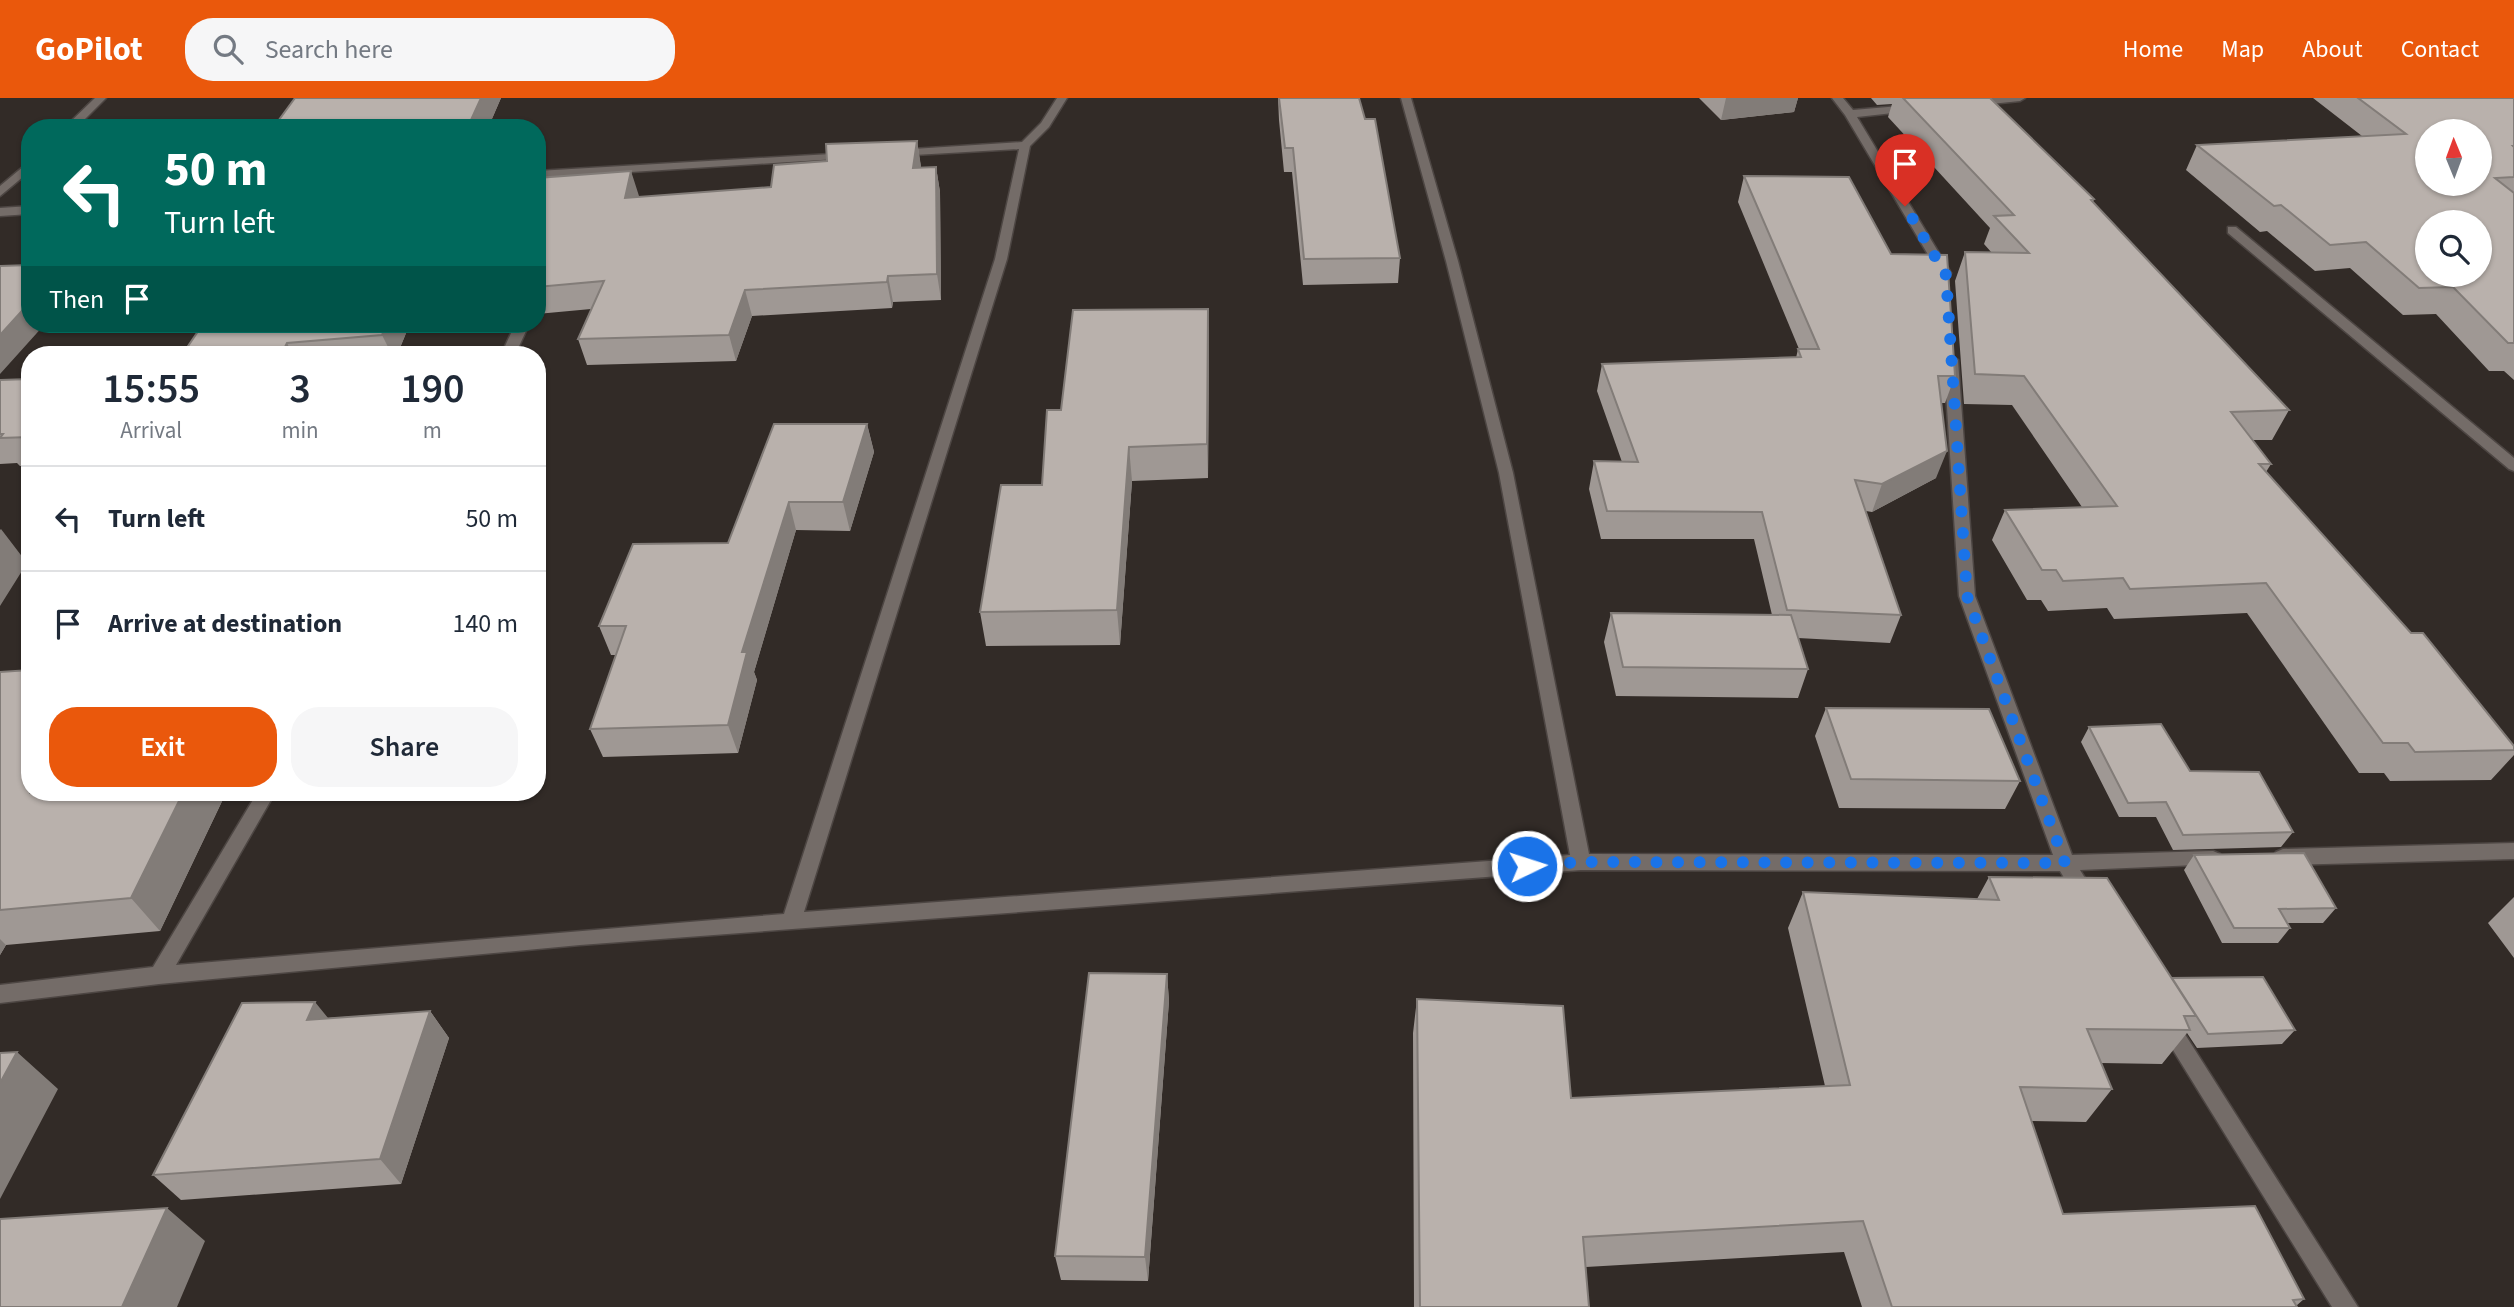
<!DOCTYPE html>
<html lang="en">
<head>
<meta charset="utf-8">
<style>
  body { margin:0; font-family:"Source Sans 3",sans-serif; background:#f6f6f7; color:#1f2937; height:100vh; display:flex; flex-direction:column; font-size:26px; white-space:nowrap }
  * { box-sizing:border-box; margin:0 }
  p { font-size:23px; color:#747a83 }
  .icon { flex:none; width:38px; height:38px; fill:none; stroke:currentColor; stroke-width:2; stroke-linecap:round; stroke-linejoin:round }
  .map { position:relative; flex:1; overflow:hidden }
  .details { position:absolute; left:21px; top:248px; width:525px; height:455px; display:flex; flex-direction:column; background:#fff; border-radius:28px; box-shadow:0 2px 5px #0004 }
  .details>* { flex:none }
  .hud { position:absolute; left:21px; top:21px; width:525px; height:214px; border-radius:28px; box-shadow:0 2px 5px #0004; background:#00695c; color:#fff; overflow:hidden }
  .needle { width:46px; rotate:359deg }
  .fabs { position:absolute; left:2415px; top:21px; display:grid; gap:14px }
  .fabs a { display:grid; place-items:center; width:77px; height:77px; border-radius:50%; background:#fff; box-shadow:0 2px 5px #0004; font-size:35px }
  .pin { position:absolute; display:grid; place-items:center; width:60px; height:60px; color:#fff; margin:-72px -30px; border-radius:50% 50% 50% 0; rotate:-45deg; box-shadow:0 0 7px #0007 }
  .pin .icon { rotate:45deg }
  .me { position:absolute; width:77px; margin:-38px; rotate:86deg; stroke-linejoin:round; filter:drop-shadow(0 0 5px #0008) }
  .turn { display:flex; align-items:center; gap:24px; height:147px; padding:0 28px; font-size:32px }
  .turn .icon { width:91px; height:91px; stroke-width:2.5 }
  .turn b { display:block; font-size:49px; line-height:60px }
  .then { display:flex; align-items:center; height:66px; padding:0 28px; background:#0003; gap:14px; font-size:26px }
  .eta { display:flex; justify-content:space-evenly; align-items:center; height:119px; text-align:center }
  .eta b { font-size:42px; font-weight:600; line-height:49px }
  .cta { display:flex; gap:14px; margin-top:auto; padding:14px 28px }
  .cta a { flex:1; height:80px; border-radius:28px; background:#ea580c; color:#fff; font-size:28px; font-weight:600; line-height:80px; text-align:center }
  .cta a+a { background:#f6f6f7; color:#1f2937 }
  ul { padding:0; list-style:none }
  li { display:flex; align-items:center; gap:21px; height:105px; padding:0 28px; border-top:2px solid #e0e1e3 }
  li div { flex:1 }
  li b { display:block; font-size:26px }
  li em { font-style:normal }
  header { display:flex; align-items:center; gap:42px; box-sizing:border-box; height:98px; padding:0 35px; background:#ea580c; color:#fff }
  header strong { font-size:33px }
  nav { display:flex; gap:38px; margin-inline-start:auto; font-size:24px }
  .search { width:490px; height:63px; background:#f6f6f7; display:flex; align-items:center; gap:18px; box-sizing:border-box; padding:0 24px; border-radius:28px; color:#747a83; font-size:26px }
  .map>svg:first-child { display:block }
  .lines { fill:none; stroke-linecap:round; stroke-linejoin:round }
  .street-casing { stroke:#4d4643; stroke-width:3 }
  .street { fill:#746c68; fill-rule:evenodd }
  .wall { fill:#9f9894 }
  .shaded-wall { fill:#827c78 }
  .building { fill:#b9b1ac; stroke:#827c78; stroke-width:2; fill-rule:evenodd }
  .route { stroke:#1a73e8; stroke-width:12; stroke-dasharray:0 21.6 }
</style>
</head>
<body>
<header>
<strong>GoPilot</strong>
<div class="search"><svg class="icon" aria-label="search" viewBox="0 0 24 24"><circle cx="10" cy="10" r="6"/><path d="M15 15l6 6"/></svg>Search here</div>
<nav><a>Home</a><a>Map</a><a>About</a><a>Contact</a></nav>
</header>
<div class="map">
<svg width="2514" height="1209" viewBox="0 0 2514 1209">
  <rect width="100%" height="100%" fill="#322b27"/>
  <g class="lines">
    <g class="street-casing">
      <path id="street" d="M95,0H106L76,30H64Z
        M1057,0H1067L1049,29L1030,48L1007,161L804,814L1570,757L1499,375L1446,163L1401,0H1411L1458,163L1513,375L1589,756L2053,757L1959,498L1944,262L1951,258L1958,262L1975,498L2072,757L2213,753L2220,756L2223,761L2220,766L2080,772L2096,798L2093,804C2075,809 2068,785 2060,773L1581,772L580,847L159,886L0,905V887L153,869L257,695H275L176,867L784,816L995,161L1019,51L897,58L891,55L897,52L1022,44L1041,25Z
        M1832,0H1843L1853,12L1911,7L1916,10L1911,13L1857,19L1951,175L1950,178L1939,175L1845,17Z
        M1988,0H2025L2020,3L1971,8L1966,5Z
        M848,55L854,58L852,60L537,80V73Z
        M30,63V73L0,98V88Z
        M30,108V116L0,118V110Z
        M2228,129H2236L2514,360V373L2509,371L2228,135Z
        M519,229L526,233L515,257H501L512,233Z
        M2514,745V761L2283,767L2276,764L2273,759L2276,754L2283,751Z
        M2167,916L2174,919L2358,1209H2332L2160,931L2156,925L2160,919Z"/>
    </g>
    <use href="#street" class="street"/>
  </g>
  <path class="wall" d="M295,0H501L488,30H273Z
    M1278,0H1359L1400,160L1398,185L1303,187L1292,74H1284L1279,22Z
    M1699,0H1798L1794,14L1721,22Z
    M1871,0H1990L2094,101L2093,104L2289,312L2272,342H2253L2271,366L2266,374L2411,535L2514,648V657L2491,682L2390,683L2384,675H2359L2247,515L2114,521L2107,510L2048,513L2041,502H2027L1992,442L2005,412L2082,409L2012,307L1964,306L1955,183L1965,154L1992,155L1984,146L1990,130L1888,19L1892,6L1877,7Z
    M2313,0H2514V282L2504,273H2489L2436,216L2403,217L2350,170L2315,173L2267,133L2260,134L2186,72L2197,47L2362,38Z
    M917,43L921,70L936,69L940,94L941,202L893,204L892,210L752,218L736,263L587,267L578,241L591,211L537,216V80L639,98L638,99L771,89L827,63Z
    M1744,78L1955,278L1945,305H1941L1936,380L1872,414L1866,413L1901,517L1890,545L1798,540L1808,571L1798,600L1616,598L1604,544L1611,515L1772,517L1754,441H1601L1589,391L1594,363L1622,364L1597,293L1602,266L1796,260L1798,251H1799L1738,104Z
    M1208,211L1209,244L1208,380L1132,383L1120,547L986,548L980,514L1042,387L1061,312Z
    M203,226H436L409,228L397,257H182Z
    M30,281V368H20L17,365L0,366V282Z
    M867,326L874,354L850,433L796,432L754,574L757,582L738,655L603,659L590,631L616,557H611L599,528L728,445Z
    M0,574L30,695H226L160,833L6,847L0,857Z
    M1826,610L2020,683L2005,711L1839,710L1815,638Z
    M2089,629L2190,673L2293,734L2281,749L2173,752L2156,719H2119L2081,644Z
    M2194,757L2336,810L2323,825H2287L2290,830L2278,845H2222L2184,772Z
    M1989,779L2172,880L2295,932L2282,946L2197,950L2187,935L2162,966L2101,965L2112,991L2086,1024L2031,1023L2063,1116L2304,1201L2296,1208L2297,1209H1862L1844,1154L1586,1169L1589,1209H1414L1413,935L1417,901L1571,1000L1825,988L1788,830L1803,794L1977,801Z
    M2514,799V860L2488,825Z
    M1167,876L1169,903L1148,1183L1061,1182L1055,1158Z
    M430,913L449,940L401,1086L181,1102L153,1077L328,920Z"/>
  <path class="shaded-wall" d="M481,0H501L488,30H474L471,22Z
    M1726,0H1798L1794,14L1721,22Z
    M917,43L921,68L917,95L913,70Z
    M936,69L940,94L941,202L937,176Z
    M631,73L639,98L633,126L625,100Z
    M888,178L893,204L892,210L887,184Z
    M745,192L752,218L736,263L729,237Z
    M30,204V226H45L0,276V237Z
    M1208,211L1209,244L1208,380L1207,346Z
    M387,226H408L409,228L397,257H392L382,237Z
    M287,245L293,257H285L283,253Z
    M867,326L874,354L850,433L843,404Z
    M1129,349L1132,383L1120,547L1117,512Z
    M1947,353L1936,380L1872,414L1882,386Z
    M789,404L796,432L754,574L757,582L738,655L728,627L742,554Z
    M1,431L27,465L0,508V432Z
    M183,695H226L160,833L131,800Z
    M0,841L6,847L0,857Z
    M1167,876L1169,903L1148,1183L1145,1159Z
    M315,904L337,931L307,922Z
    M430,913L449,940L401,1086L380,1061Z
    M17,954L58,991L0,1101V985Z
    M167,1110L205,1143L177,1209H122Z"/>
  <path class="building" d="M295,0H481L471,22L357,30H273Z
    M1279,0H1359L1365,21H1375L1400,160L1304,161L1293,50H1285Z
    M1903,0H1990L2094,101L2091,102L2289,312L2231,314L2271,366H2259L2411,535H2423L2514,648V652L2415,654L2408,645H2383L2266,485L2130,491L2123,480L2063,483L2056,472H2042L2005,412L2117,408L2024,278L1975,276L1965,154L2029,155L1994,118L2014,117Z
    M2358,0H2514V48H2513L2514,49V79L2495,80L2514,95V245H2508L2453,189L2419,190L2366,144L2330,147L2281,107L2274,108L2197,47L2406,36ZM2427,33H2480V86H2427ZM2427,124H2480V177H2427Z
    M917,43L913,70L936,69L937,176L888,178L887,184L745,192L729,237L578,241L604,183L537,189V80L631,73L625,100L771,89L774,67L827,63L826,46Z
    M1744,78L1849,79L1891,156L1947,157L1955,278H1938L1947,353L1882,386L1855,382L1901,517L1787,512L1762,414L1607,413L1594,363L1638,364L1602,266L1801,259L1798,251H1819Z
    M30,167V204L0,237V168Z
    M1208,211L1207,346L1129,349L1117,512L980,514L1001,387H1042L1047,312H1061L1073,212Z
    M203,226H387L382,237L287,245L283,253L204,257H182Z
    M30,281V339L0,340L3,336H0V282Z
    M774,326H867L843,404H789L742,554H747L728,627L590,631L626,528H599L633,446L728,445Z
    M1611,515L1791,517L1808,571L1623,569Z
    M29,572L26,578L30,577V695H183L131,800L0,812V574Z
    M1826,610L1989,611L2020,683L1851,681Z
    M2161,626L2190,673L2259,674L2293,734L2183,737L2166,704L2128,705L2089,629Z
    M2304,755L2336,810L2279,811L2290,830H2234L2194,757Z
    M1989,779L2107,780L2196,918H2184L2190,932L2087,931L2112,991L2020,989L2063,1116L2255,1108L2304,1201L2293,1202L2297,1209H1892L1863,1123L1583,1139L1589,1209H1420L1417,901L1563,908L1571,1000L1850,987L1803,794L1999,802Z
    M1089,875L1167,876L1145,1159L1055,1158Z
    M2263,879L2295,932L2208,936L2172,880Z
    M315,904L307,922L430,913L380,1061L153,1077L242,905Z
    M17,954L0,985V955Z
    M167,1110L122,1209H0V1121Z"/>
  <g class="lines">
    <path class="route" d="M1527,768L1581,764L2065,765L1967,498L1946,177L1905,108"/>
  </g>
</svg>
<div class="fabs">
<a><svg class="needle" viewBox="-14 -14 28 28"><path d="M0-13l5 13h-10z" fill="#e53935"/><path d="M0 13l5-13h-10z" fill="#747a83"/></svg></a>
<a><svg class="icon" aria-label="search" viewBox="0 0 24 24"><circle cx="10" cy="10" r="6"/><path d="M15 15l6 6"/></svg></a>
</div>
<div class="pin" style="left:1905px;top:108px;background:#d93025"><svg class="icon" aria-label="arrive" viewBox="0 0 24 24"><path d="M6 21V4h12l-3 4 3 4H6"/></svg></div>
<svg class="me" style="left:1527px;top:768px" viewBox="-20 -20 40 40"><circle r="17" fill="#1a73e8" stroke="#fff" stroke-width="3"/><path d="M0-11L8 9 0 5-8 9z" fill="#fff"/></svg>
<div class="hud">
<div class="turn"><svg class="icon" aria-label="left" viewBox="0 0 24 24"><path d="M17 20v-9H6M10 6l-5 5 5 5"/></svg><div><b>50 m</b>Turn left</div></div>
<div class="then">Then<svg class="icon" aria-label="arrive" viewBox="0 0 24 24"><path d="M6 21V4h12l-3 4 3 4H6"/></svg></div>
</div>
<section class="details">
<div class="eta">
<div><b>15:55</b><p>Arrival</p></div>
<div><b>3</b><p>min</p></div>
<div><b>190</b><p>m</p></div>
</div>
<ul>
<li><svg class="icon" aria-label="left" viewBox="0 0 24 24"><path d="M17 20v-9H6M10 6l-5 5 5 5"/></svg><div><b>Turn left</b></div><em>50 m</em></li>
<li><svg class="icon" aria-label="arrive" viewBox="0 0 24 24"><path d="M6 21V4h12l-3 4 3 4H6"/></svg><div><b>Arrive at destination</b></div><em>140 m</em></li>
</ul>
<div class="cta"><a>Exit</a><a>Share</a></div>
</section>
</div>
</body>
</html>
